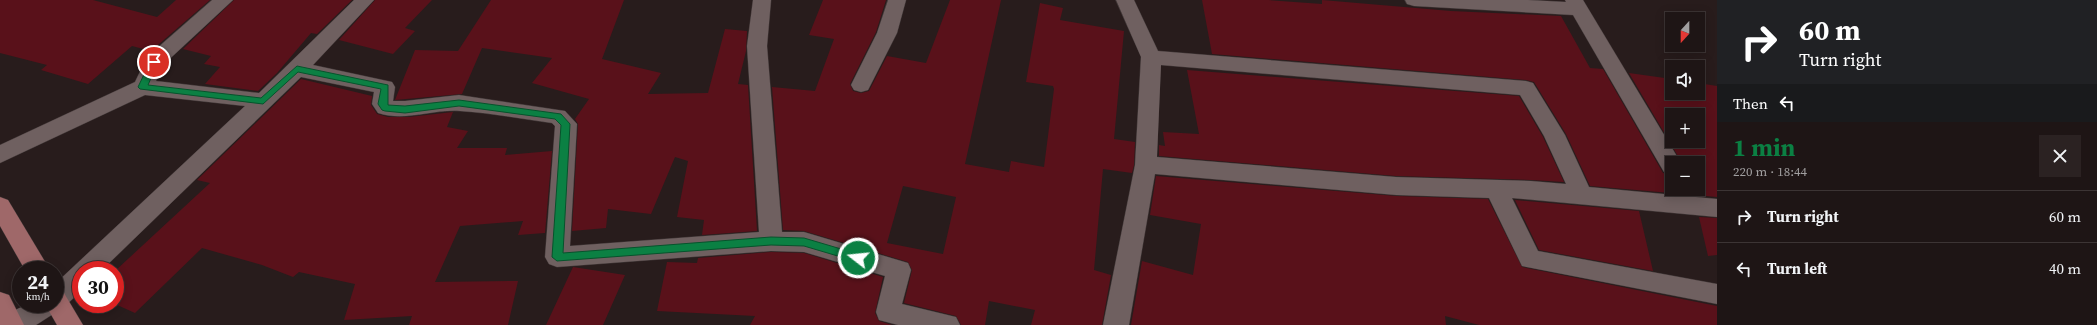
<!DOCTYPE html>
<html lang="en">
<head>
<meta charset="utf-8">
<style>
  body { margin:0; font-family:"Source Serif 4",serif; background:#2b2222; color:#f1f3f6; height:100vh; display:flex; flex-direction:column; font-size:15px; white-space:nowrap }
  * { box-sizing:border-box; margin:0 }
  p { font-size:13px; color:#a19fa0 }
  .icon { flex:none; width:22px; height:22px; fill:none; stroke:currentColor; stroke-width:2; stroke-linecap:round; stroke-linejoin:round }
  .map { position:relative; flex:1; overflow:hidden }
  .drawer { display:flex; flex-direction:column; background:#1e1515; width:380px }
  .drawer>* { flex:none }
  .guide { background:#202124; color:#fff; overflow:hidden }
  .needle { width:26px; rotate:201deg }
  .controls { position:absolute; left:1665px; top:12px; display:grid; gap:8px }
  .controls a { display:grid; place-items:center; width:40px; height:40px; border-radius:0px; background:#1e1515; box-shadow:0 2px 10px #0003,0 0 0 1px #3c3434; font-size:20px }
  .speed { position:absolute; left:12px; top:261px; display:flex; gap:8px; font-size:20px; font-weight:700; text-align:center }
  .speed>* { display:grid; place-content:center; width:52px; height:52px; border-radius:50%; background:#1e1515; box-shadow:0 2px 10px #0003,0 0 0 1px #3c3434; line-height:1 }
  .speed small { font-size:10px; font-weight:400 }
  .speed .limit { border:6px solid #d22; background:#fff; color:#111 }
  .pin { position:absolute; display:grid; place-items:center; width:34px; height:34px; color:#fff; margin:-17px; border:2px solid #fff; border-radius:50%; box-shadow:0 1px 4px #0007 }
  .me { position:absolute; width:44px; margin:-22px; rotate:286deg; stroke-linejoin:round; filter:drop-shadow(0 0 3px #0008) }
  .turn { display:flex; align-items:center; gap:14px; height:84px; padding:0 16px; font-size:18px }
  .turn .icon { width:52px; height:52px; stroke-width:2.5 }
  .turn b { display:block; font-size:28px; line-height:34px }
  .then { display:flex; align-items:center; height:38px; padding:0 16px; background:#0003; gap:8px; font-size:15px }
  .round { display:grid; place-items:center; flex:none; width:42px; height:42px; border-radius:0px; background:#2b2222 }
  .overview { display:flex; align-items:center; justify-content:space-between; height:68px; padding:0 16px }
  h1 { font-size:24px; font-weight:700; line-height:30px; color:#0b8043 }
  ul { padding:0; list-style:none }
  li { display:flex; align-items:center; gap:12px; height:52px; padding:0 16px; border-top:1px solid #3c3434 }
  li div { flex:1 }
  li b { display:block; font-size:15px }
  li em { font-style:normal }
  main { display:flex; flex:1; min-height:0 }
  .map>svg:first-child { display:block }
  .building { fill:#59111a; fill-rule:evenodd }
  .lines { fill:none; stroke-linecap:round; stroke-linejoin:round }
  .street-casing { stroke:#403737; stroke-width:1 }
  .primary-casing { stroke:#403737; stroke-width:1 }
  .street { fill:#6f6060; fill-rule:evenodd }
  .primary { fill:#9f6869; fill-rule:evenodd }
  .route { fill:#0b8043; stroke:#07532c }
</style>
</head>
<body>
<main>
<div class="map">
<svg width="1717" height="325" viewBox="0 0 1717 325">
  <rect width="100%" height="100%" fill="#281c1c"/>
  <path class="building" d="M0,0H93L157,17L176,0H210L151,51L132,46L88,84L41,70L47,65L0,53Z
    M234,0H352L317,34L311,33L277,73L258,91L205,84L220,67L204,64L211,56L183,49Z
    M375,0H432L405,28L415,31L393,54L339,40Z
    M491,0H624L602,59L661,73L648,94L708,93L725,29L747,31L746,51L738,84L748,85L757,231L702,235L704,220L677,217L688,161L675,157L651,214L608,209L606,228L572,231L578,124L575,119L589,99L532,83L552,58L482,48L462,94L395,100L415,50L458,51Z
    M823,0H886L876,32L850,84L853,91L861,93L869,91L887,56L926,63L950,0H1001L965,164L1009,172L1011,161L1044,167L1054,89L1053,86L1026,82L1040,3L1063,8L1060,20L1124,31L1114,139L1135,142L1134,165L1132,173L1103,169L1094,270L1111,275L1102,325H1031L1035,310L989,301L985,325H961L956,316L904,303L912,270L908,262L804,231L783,230L772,87L815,91L834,39L809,35ZM903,186L956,197L943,254L887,243Z
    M1202,0H1268L1322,4V0L1451,11L1561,16L1590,68L1603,69L1663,173L1672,175V189H1698V163H1682L1629,73L1672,79V93H1698V83L1717,86V197L1590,186L1566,134L1534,82L1526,80L1212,54ZM1672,115H1698V141H1672Z
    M1187,70L1519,96L1543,137L1564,182L1531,180L1396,176L1159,156V145L1165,146L1163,132L1199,134Z
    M301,79L372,96L371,105L377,114L388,117H409L453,112L447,127L468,131L457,148H507L505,155L552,151L545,233L518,235L523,221L460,226L435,282L518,281L508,325H409L412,316L344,320L355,284L299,272L293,277L262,265L202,248L135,313L115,304V271L210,183L197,180Z
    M1156,176L1396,196L1488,199L1522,267L1717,306V325H1479L1445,316L1446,325H1131L1142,261L1193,275L1201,224L1150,215Z
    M1515,200L1639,211L1653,271L1539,250Z
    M1699,217L1717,218V255L1708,256Z
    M771,252L804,253L883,277L875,313L879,321L892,325H750L755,316L657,311L667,262L697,263L698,258Z
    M573,267L625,275L603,325H546Z"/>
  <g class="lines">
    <g class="street-casing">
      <path id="street" d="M212,0H233L162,66L156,81L259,93L354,0H374L313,65L392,82L395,87L393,101H405L459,95L565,111L577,124L570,246L759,232L747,46L753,0H771L767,46L782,232H804L908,263L911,270L902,304L956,317L960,325H898L879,320L876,312L885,276L804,252L771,251L557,267L549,264L545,257L555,126L552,123C522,119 491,113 460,111C432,109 405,122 378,113L372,104L374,92L301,77L102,270H81V291L64,307L36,325H2C13,303 34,304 55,304V284L245,106L145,95L0,163V145L135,82L147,57Z
        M888,0H906L897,33L868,90L861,92L854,90L851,85L877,33Z
        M1116,0H1134L1158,51L1526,81L1533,83L1565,135L1589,187L1717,199V217L1512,198L1538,251L1717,284V304L1522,266L1489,198L1396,195L1155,174L1129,325H1103L1135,165L1141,57ZM1161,65L1520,95L1544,136L1566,184L1531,181L1396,177L1157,157Z
        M1405,0H1528L1566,2L1565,0H1583L1681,163H1672V174L1664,172L1573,15L1414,6L1407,4Z"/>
    </g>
    <g class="primary-casing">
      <path id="primary" d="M0,197L8,200L50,270H25L0,226Z
        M55,289L64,293L83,325H57L45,304H55Z
        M0,292L9,295L24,325H0Z"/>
    </g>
    <use href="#street" class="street"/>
    <use href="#primary" class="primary"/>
  </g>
  <path class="route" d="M154,59L158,62L148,85L261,98L297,66L388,85V105L405,106L459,100L561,114L570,124L563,253L771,237L804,238L858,254L863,258L858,262L804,246L771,245L557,261L552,257L561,125L555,119L459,106L405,113L385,111L382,110L378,104L381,89L298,72L263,104L140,89L138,87L150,62Z"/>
</svg>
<div class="controls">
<a><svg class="needle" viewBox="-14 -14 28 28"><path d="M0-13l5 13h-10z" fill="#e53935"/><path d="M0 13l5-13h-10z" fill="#a19fa0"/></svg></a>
<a><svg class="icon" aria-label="sound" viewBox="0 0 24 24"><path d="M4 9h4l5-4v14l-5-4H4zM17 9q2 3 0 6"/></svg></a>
<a>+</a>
<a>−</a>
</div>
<div class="speed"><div>24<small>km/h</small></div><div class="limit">30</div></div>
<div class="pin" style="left:154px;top:62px;background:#d93025"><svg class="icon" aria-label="arrive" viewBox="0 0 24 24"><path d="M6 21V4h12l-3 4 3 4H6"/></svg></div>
<svg class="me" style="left:858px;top:258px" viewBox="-20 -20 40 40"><circle r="17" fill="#0b8043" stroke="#fff" stroke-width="3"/><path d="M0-11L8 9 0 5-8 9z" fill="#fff"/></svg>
</div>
<section class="drawer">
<div class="guide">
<div class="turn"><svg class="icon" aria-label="right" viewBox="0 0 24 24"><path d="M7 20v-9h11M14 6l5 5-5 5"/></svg><div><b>60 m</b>Turn right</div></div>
<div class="then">Then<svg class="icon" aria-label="left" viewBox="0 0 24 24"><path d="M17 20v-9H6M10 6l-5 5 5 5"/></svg></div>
</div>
<div class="overview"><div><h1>1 min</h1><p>220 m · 18:44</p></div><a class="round"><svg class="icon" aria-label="close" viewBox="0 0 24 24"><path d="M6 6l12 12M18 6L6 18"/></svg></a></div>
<ul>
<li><svg class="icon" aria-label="right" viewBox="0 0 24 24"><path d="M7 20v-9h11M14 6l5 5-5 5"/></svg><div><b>Turn right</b></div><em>60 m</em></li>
<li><svg class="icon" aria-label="left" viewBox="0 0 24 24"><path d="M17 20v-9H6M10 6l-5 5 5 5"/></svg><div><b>Turn left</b></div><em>40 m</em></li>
</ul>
</section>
</main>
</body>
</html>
